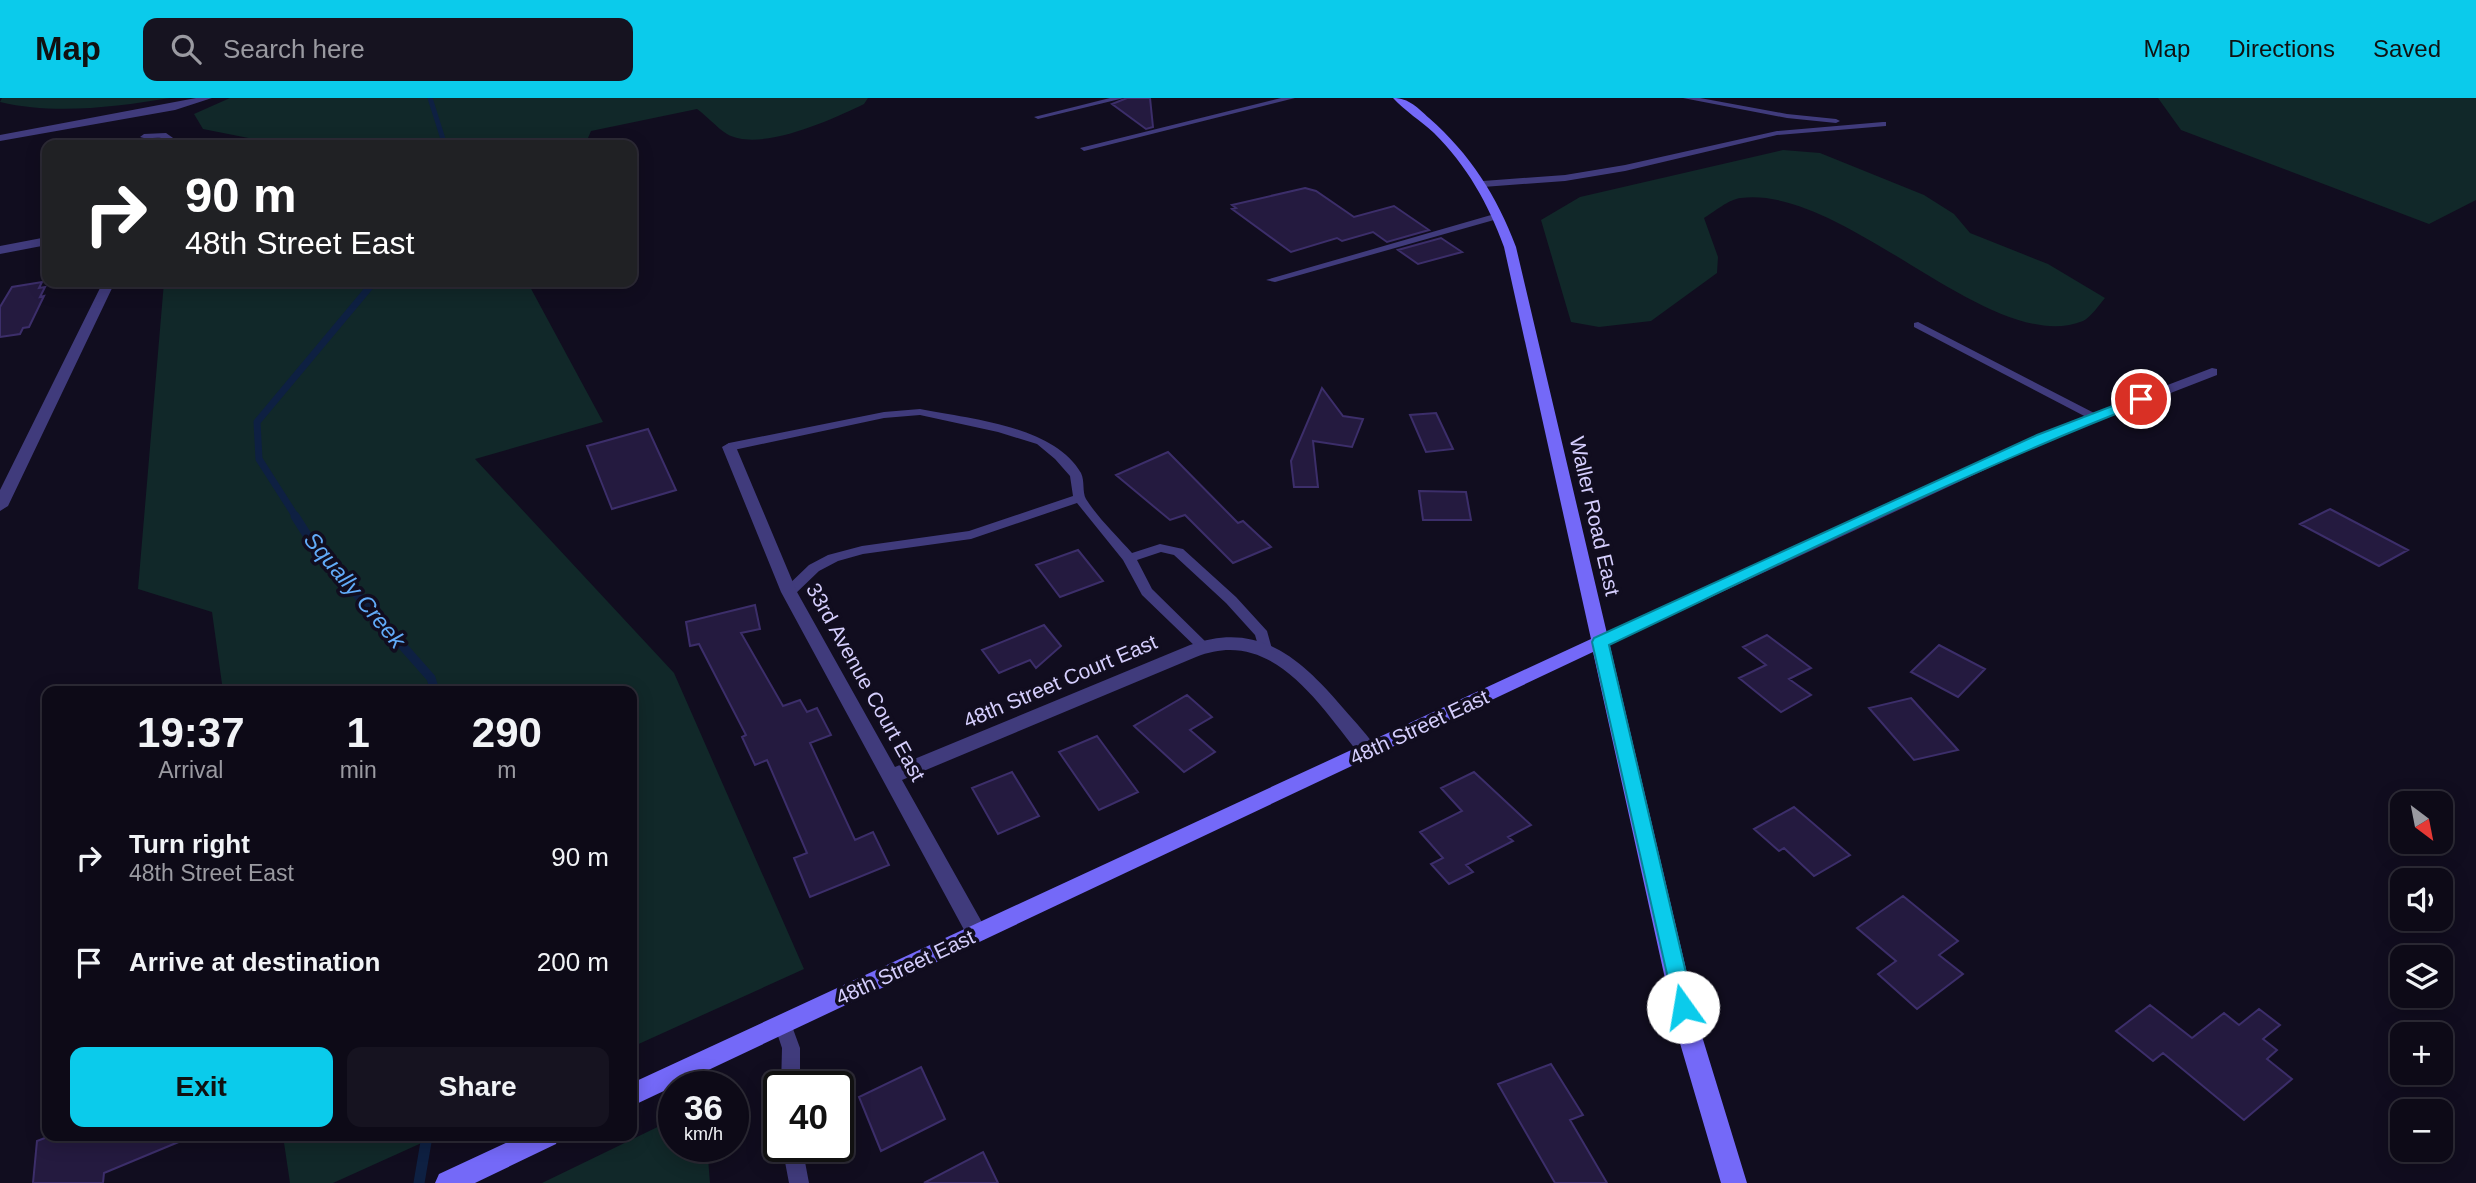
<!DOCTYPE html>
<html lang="en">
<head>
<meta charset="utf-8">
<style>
  body { margin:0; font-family:Helvetica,sans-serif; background:#161320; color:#f1f3f6; height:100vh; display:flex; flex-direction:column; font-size:26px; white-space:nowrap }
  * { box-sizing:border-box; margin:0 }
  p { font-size:23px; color:#9a9aa1 }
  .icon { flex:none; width:38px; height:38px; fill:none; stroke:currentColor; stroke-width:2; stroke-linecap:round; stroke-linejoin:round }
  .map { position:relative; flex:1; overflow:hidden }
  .sheet { position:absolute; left:42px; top:588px; width:595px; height:455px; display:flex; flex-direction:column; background:#0d0a17; border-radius:14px; box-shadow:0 4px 18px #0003,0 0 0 2px #2d2b36 }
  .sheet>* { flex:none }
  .top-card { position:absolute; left:42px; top:42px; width:595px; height:147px; border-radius:14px; box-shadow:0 4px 18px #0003,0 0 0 2px #2d2b36; background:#202124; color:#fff; overflow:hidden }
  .needle { width:46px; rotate:148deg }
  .fabs { position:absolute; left:2390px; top:693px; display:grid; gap:14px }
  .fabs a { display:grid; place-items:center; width:63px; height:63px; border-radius:14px; background:#0d0a17; box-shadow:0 4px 18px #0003,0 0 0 2px #2d2b36; font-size:35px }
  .speed { position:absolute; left:658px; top:973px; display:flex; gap:14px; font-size:35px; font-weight:700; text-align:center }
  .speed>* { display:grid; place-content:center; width:91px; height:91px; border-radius:50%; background:#0d0a17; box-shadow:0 4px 18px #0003,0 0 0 2px #2d2b36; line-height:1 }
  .speed small { font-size:18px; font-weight:400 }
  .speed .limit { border:4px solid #111; border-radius:10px; background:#fff; color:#111 }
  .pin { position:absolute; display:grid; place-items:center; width:60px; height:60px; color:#fff; margin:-30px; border:4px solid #fff; border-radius:50%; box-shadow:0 2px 7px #0007 }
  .me { position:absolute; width:77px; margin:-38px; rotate:347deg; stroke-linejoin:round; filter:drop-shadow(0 0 5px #0008) }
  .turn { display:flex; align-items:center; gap:24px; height:147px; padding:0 28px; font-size:32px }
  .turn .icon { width:91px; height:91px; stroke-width:2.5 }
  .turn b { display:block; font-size:49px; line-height:60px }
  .eta { display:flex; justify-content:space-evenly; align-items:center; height:119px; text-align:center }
  .eta b { font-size:42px; font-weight:700; line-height:49px }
  .button { display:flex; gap:14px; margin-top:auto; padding:14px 28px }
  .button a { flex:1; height:80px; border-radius:14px; background:#0bcbeb; color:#111; font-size:28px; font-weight:700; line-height:80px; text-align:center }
  .button a+a { background:#161320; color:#f1f3f6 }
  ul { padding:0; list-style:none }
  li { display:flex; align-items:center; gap:21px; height:105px; padding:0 28px }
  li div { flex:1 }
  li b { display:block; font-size:26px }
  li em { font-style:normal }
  header { display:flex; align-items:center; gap:42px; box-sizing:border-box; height:98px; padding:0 35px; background:#0bcbeb; color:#111 }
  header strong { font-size:33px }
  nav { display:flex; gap:38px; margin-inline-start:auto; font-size:24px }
  .search { width:490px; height:63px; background:#161320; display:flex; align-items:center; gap:18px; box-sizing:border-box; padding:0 24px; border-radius:14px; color:#9a9aa1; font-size:26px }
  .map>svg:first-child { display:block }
  .green { fill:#112829 }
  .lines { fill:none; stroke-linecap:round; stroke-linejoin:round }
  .stream-far3 { stroke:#0e2042; stroke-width:5 }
  .stream-far2 { stroke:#0e2042; stroke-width:7 }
  .stream-far1 { stroke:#0e2042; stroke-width:9 }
  .stream { stroke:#0e2042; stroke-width:11 }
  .building { fill:#241a3f; stroke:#3c2e6a; stroke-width:2 }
  .lane { fill:#403b7c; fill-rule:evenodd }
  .street { fill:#403b7c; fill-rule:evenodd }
  .secondary { fill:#7469f8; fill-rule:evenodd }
  .route { fill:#0bcbeb; stroke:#078499; stroke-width:2 }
  .labels { text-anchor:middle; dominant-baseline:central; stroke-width:7; stroke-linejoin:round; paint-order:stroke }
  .street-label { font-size:21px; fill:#d5cefd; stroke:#110d1f }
  .water-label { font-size:23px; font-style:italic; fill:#61abf8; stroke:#110d1f }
</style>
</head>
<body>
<header>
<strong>Map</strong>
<div class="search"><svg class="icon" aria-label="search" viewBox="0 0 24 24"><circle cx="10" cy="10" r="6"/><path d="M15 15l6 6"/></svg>Search here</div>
<nav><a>Map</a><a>Directions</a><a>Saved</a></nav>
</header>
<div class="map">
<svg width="2476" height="1085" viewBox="0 0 2476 1085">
  <rect width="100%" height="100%" fill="#110d1f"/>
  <path class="green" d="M2,0H170C115,9 55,17 0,4Z
    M230,0H868L864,6C833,21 760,55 727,36C716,29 707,18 697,11L591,33L585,47H284L203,31L194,16Z
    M2158,0H2476V102L2429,126L2181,32Z
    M1783,52L1820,55L1924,97L1954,116L1970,135L2048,166L2105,200C2099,207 2091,219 2083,223C1991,260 1846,87 1741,100C1729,101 1714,114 1704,120L1718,159L1717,175L1651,223L1599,229L1571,224L1541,122L1580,99Z
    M164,184H530L529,187L603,324L475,361L674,575L804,871L632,949V593H223L212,514L138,491Z
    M674,1021V1048H707L710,1085H542Z
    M283,1038H437L333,1085H290Z"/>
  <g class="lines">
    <path class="stream-far3" d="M430,0L443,41L440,47"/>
    <path class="stream-far2" d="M296,419L259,361L257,324L374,184"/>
    <path class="stream-far1" d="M295,418L314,448L431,580L435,593"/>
    <path class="stream" d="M419,1085L427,1038"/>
  </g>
  <path class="building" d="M1127,0H1150L1153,29L1146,31L1112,6Z
    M1305,90L1316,93L1354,119L1394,108L1429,132L1387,144L1373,134L1342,143L1337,140L1291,154L1232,111L1236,110L1232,107Z
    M1441,140L1462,154L1418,166L1398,152Z
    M42,184L39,190L45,189L40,199L44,198L29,229L23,230L20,236L0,239V209L12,189Z
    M1322,290L1343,318L1363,321L1352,349L1313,343L1318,389H1294L1291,363Z
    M1436,315L1453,351L1426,354L1410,317Z
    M648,331L676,392L612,411L587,348Z
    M1168,354L1238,425L1243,423L1271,449L1233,465L1185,417L1170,422L1116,377Z
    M1419,393L1466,394L1471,422H1423Z
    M2330,411L2408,452L2379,468L2300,426Z
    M1078,452L1103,483L1060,499L1036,467Z
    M755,507L760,531L741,535L783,608L800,602L807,614L817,610L831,637L810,645L855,742L873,734L889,767L810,799L794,760L807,755L767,662L755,667L742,639L746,637L699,546L690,548L686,524Z
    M1044,527L1061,548L1036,570L1030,562L999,575L982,552Z
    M1767,537L1811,570L1789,581L1811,597L1781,614L1739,580L1766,567L1743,549Z
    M1939,547L1985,571L1958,599L1911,574Z
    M1187,597L1212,619L1190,632L1215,654L1184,674L1134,628Z
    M1911,600L1958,652L1914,662L1869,610Z
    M1097,638L1138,694L1099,712L1059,654Z
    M1012,674L1039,718L998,736L972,690Z
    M1474,674L1531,727L1508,739L1513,743L1466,767L1473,774L1449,786L1431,766L1443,760L1420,734L1462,713L1441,690Z
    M1794,709L1850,757L1814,778L1784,750L1779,753L1754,731Z
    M1903,798L1958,843L1939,857L1963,876L1917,911L1878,876L1896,863L1857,830Z
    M2150,907L2192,940L2224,915L2239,927L2259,911L2280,927L2263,941L2277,952L2267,961L2292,981L2244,1022L2163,955L2153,963L2116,933Z
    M1551,966L1583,1017L1570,1022L1607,1085H1555L1498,986Z
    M921,969L945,1021L881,1053L859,999Z
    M50,1038H193L104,1075L103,1085H33L37,1043Z
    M983,1054L998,1085H924Z"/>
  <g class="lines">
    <path class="lane" d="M1110,0H1124L1038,21L1034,19Z
      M1281,0H1295L1084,53L1080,50Z
      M1683,0H1700L1787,16L1836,21L1840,23L1836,25L1787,20Z
      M1883,24H1886V28L1777,37L1625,73L1565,83L1483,89L1479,86L1483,83L1565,77L1625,67L1777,33Z
      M166,35L183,47C174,47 173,44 165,41C157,38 148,42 140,39L144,36Z
      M1498,115L1501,116V120L1275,184L1266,182Z
      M1918,224L2098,317L2100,319L2094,322L2090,321L1914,229V225Z
      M920,311C969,321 1053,327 1081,375C1085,383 1082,394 1086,401C1098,420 1117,438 1132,455L1160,446L1183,451L1236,499L1267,533L1272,551L1270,554H1260L1255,537L1226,505L1174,457L1161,454L1137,462L1152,491L1211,549L1209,552H1199L1142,497L1123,462L1077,405L971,441L863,456L838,463L819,473L794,497H784L782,494L784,491L809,467L828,457L862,448L969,433L1073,398L1070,378L1055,361L1037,346L998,334L920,317L884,320L729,353L723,349L729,345L884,314Z
      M783,918L789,920L800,950V989H781L782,950L774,926L777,920Z
      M782,1048H802L809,1085H789Z"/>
    <path class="street" d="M196,0H212L175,12L0,43V37Z
      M47,139V147L0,156V148Z
      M103,184H115L8,408L0,413V392Z
      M2212,270L2217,271V277L2047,343L1606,548H1594L1591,544L1594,540L2037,337Z
      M729,345L736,349L797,494L895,669L1190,547C1259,522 1301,561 1343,610C1355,624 1369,638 1378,653L1375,658H1361C1319,607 1273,528 1196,559L902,682L988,835L985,841L977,844L969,841L781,494L722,349Z"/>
    <path class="secondary" d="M1393,0C1409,0 1418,10 1429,20C1470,56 1497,98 1516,149L1701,935L1747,1085H1721L1677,935L1593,554L632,1008V985L1591,541L1504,149C1488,105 1467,68 1434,35C1421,23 1405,13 1393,0Z
      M521,1038H559L556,1046L475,1085H435L439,1076Z"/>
  </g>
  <path class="route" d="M2141,297L2148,301L2146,304C1963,375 1786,463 1609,547L1694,909L1691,916L1683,918L1676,916L1592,544L1594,540L2037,337Z"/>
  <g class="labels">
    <g class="street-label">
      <text transform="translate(1595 418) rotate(77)">Waller Road East</text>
      <text transform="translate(1060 583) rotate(-23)">48th Street Court East</text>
      <text transform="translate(866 584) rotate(61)">33rd Avenue Court East</text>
      <text transform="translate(1419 629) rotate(-25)">48th Street East</text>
      <text transform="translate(905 869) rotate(-25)">48th Street East</text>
    </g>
    <g class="water-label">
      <text transform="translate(355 492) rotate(50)">Squally Creek</text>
    </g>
  </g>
</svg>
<div class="fabs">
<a><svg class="needle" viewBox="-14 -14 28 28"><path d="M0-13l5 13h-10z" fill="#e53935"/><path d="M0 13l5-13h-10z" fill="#9a9aa1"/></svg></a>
<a><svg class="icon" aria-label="sound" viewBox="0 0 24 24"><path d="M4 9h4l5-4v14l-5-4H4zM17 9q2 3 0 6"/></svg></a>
<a><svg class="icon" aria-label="layers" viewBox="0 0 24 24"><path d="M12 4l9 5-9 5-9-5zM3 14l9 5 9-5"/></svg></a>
<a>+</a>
<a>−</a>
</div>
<div class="speed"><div>36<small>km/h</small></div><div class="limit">40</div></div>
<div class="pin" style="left:2141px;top:301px;background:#d93025"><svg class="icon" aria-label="arrive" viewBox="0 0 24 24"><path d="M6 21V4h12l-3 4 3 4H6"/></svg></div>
<svg class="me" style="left:1683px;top:909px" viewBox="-20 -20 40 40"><circle r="19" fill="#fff"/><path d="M0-13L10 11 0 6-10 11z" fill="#0bcbeb"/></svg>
<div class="top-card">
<div class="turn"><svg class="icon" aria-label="right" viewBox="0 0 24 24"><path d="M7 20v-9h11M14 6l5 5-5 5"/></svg><div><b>90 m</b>48th Street East</div></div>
</div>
<section class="sheet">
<div class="eta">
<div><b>19:37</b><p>Arrival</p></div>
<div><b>1</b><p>min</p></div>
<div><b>290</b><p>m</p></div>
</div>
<ul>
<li><svg class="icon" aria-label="right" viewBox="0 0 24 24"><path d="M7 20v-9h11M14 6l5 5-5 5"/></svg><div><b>Turn right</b><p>48th Street East</p></div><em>90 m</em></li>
<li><svg class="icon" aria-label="arrive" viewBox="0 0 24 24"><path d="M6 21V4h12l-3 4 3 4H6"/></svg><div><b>Arrive at destination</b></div><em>200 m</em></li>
</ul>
<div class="button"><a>Exit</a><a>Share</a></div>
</section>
</div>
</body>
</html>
